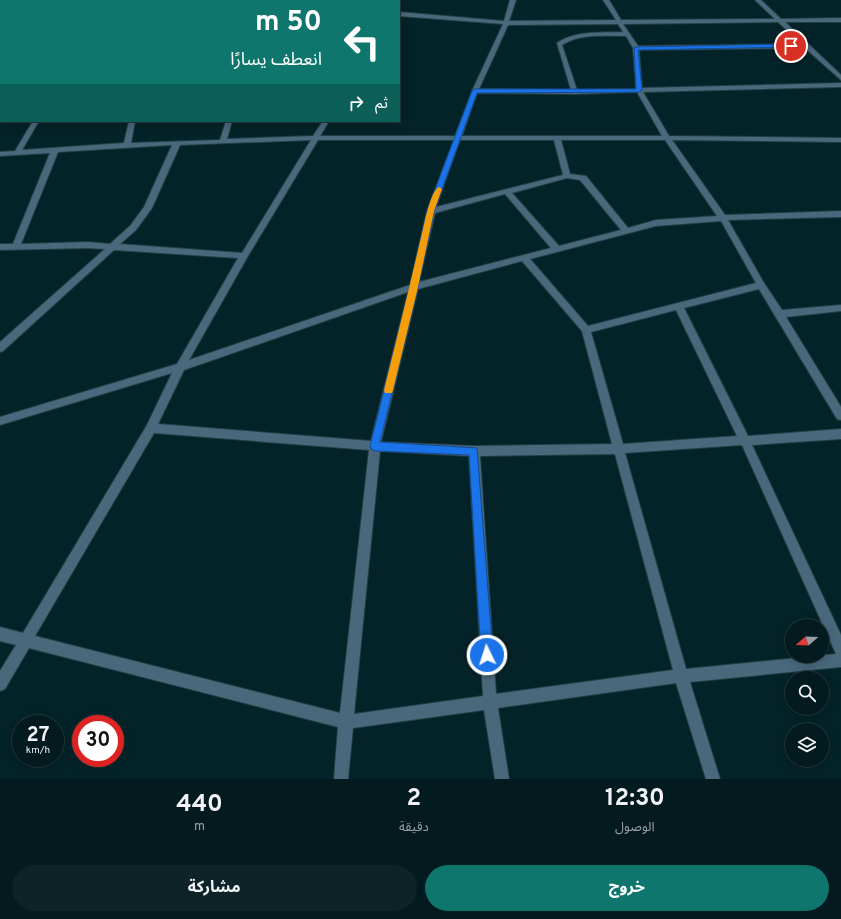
<!DOCTYPE html>
<html lang="ar">
<head>
<meta charset="utf-8">
<style>
  body { margin:0; font-family:Overpass,"Noto Sans Arabic",sans-serif; background:#0d2327; color:#f1f3f6; direction:rtl; height:100vh; display:flex; flex-direction:column; font-size:15px; white-space:nowrap }
  * { box-sizing:border-box; margin:0 }
  p { font-size:13px; color:#97a1a4 }
  .icon { flex:none; width:22px; height:22px; fill:none; stroke:currentColor; stroke-width:2; stroke-linecap:round; stroke-linejoin:round }
  .map { position:relative; height:779px; overflow:hidden; direction:ltr }
  .sheet { display:flex; flex-direction:column; background:#031a1e; flex:1 }
  .sheet>* { flex:none }
  .top-card { position:absolute; left:0px; top:0px; width:400px; height:122px; box-shadow:0 2px 10px #0003,0 0 0 1px #24383c; direction:rtl; background:#0f766e; color:#fff; overflow:hidden }
  .needle { width:26px; rotate:251deg }
  .buttons { position:absolute; left:785px; top:619px; display:grid; gap:8px }
  .buttons a { display:grid; place-items:center; width:44px; height:44px; border-radius:50%; background:#031a1e; box-shadow:0 2px 10px #0003,0 0 0 1px #24383c; font-size:20px }
  .speed { position:absolute; left:12px; top:715px; display:flex; gap:8px; font-size:20px; font-weight:700; text-align:center }
  .speed>* { display:grid; place-content:center; width:52px; height:52px; border-radius:50%; background:#031a1e; box-shadow:0 2px 10px #0003,0 0 0 1px #24383c; line-height:1 }
  .speed small { font-size:10px; font-weight:400 }
  .speed .limit { border:6px solid #d22; background:#fff; color:#111 }
  .pin { position:absolute; display:grid; place-items:center; width:34px; height:34px; color:#fff; margin:-17px; border:2px solid #fff; border-radius:50%; box-shadow:0 1px 4px #0007 }
  .me { position:absolute; width:44px; margin:-22px; rotate:356deg; stroke-linejoin:round; filter:drop-shadow(0 0 3px #0008) }
  .turn { display:flex; align-items:center; gap:14px; height:84px; padding:0 12px; font-size:18px }
  .turn .icon { width:52px; height:52px; stroke-width:2.5 }
  .turn b { display:block; font-size:28px; line-height:34px }
  .then { display:flex; align-items:center; height:38px; padding:0 12px; background:#0003; gap:8px; font-size:15px }
  .eta { display:flex; justify-content:space-evenly; align-items:center; height:68px; text-align:center }
  .eta b { font-size:24px; font-weight:700; line-height:28px }
  .primary-button { display:flex; gap:8px; margin-top:auto; padding:8px 12px }
  .primary-button a { flex:1; height:46px; border-radius:24px; background:#0f766e; color:#fff; font-size:16px; font-weight:700; line-height:46px; text-align:center }
  .primary-button a+a { background:#0d2327; color:#f1f3f6 }
  .map>svg:first-child { display:block }
  .lines { fill:none; stroke-linecap:round; stroke-linejoin:round }
  .minor-casing { stroke:#213f44; stroke-width:2 }
  .minor { fill:#49687c; fill-rule:evenodd }
  .route { fill:#1a73e8; stroke:#114b97 }
  .slow { fill:#f59e0b }
</style>
</head>
<body>
<div class="map">
<svg width="841" height="779" viewBox="0 0 841 779">
  <rect width="100%" height="100%" fill="#042328"/>
  <g class="lines">
    <g class="minor-casing">
      <path id="minor" d="M390,0H396V1H390Z
        M510,0H516L509,21L616,20L603,0H609L621,20L775,19L755,0H761L781,19L841,18V22H785L841,75V80L805,48L639,50L642,88L841,83V87L643,92L669,136L841,138V142L672,140L725,215L841,211V217L728,220L764,283L782,310L841,305V311L786,317L841,407V420L837,419L759,289L684,308L748,436L841,429V439L752,445L841,635V667L690,682L720,779H706L676,683L498,708L509,779H495L484,710L353,728L348,779H334L338,727L29,648L5,689L0,691V671L16,645L0,641V627L23,633L147,425L172,373L0,425V417L177,364L238,258L114,250L3,351L0,352V342L105,249L88,248L0,250V244H13L50,153L0,156V152L15,151L33,121H39L22,150L124,143L129,121H135L131,143L220,140L226,121H232L227,139L313,136L323,121H329L320,136H455L472,91L503,24L399,16V12L504,21ZM778,22L802,44L638,46L623,24ZM618,24L623,32C601,33 576,30 557,43L571,90L479,89L508,25ZM626,36L633,48L636,89L577,90L562,45C580,33 605,36 626,36ZM637,92L662,136H462L477,93L575,94ZM311,140L242,253L120,244L136,230L152,208L180,145ZM318,140H454L427,211L410,285L189,360L248,256ZM460,140H554L563,175L436,207ZM561,140H665L717,216L656,220L628,228L586,176L570,174ZM172,145L144,207L130,226L110,244L88,242L21,244L58,152ZM567,178L580,180L621,230L559,246L512,193ZM505,194L551,248L419,282L435,213ZM721,221L756,283L588,326L530,259L656,226ZM522,261L582,331L612,444L474,446L381,442L418,289ZM408,292L371,441L158,424L184,370ZM676,310L737,436L623,444L591,332ZM154,433L369,450L340,713L35,636ZM742,445L836,654L686,669L625,453ZM380,451L469,456L483,696L354,714ZM615,454L673,670L496,694L480,456Z
        M0,67H1V71H0Z"/>
    </g>
    <use href="#minor" class="minor"/>
  </g>
  <path class="route" d="M791,44L794,46L793,47L638,50L642,90L639,92L477,93L434,211L418,287L380,442L477,448L493,655L491,659L487,661L483,659L481,655L469,455L375,451L371,449L370,446L410,287L427,211L472,91L474,89H636L634,47Z"/>
  <path class="slow" d="M439,187L442,189L434,211L418,287L393,390L392,393H385L384,390C398,334 412,277 425,220C427,213 432,190 439,187Z"/>
</svg>
<div class="buttons">
<a><svg class="needle" viewBox="-14 -14 28 28"><path d="M0-13l5 13h-10z" fill="#e53935"/><path d="M0 13l5-13h-10z" fill="#97a1a4"/></svg></a>
<a><svg class="icon" aria-label="search" viewBox="0 0 24 24"><circle cx="10" cy="10" r="6"/><path d="M15 15l6 6"/></svg></a>
<a><svg class="icon" aria-label="layers" viewBox="0 0 24 24"><path d="M12 4l9 5-9 5-9-5zM3 14l9 5 9-5"/></svg></a>
</div>
<div class="speed"><div>27<small>km/h</small></div><div class="limit">30</div></div>
<div class="pin" style="left:791px;top:46px;background:#d93025"><svg class="icon" aria-label="arrive" viewBox="0 0 24 24"><path d="M6 21V4h12l-3 4 3 4H6"/></svg></div>
<svg class="me" style="left:487px;top:655px" viewBox="-20 -20 40 40"><circle r="17" fill="#1a73e8" stroke="#fff" stroke-width="3"/><path d="M0-11L8 9 0 5-8 9z" fill="#fff"/></svg>
<div class="top-card">
<div class="turn"><svg class="icon" aria-label="left" viewBox="0 0 24 24"><path d="M17 20v-9H6M10 6l-5 5 5 5"/></svg><div><b>50 m</b>انعطف يسارًا</div></div>
<div class="then">ثم<svg class="icon" aria-label="right" viewBox="0 0 24 24"><path d="M7 20v-9h11M14 6l5 5-5 5"/></svg></div>
</div>
</div>
<section class="sheet">
<div class="eta">
<div><b>12:30</b><p>الوصول</p></div>
<div><b>2</b><p>دقيقة</p></div>
<div><b>440</b><p>m</p></div>
</div>
<div class="primary-button"><a>خروج</a><a>مشاركة</a></div>
</section>
</body>
</html>
